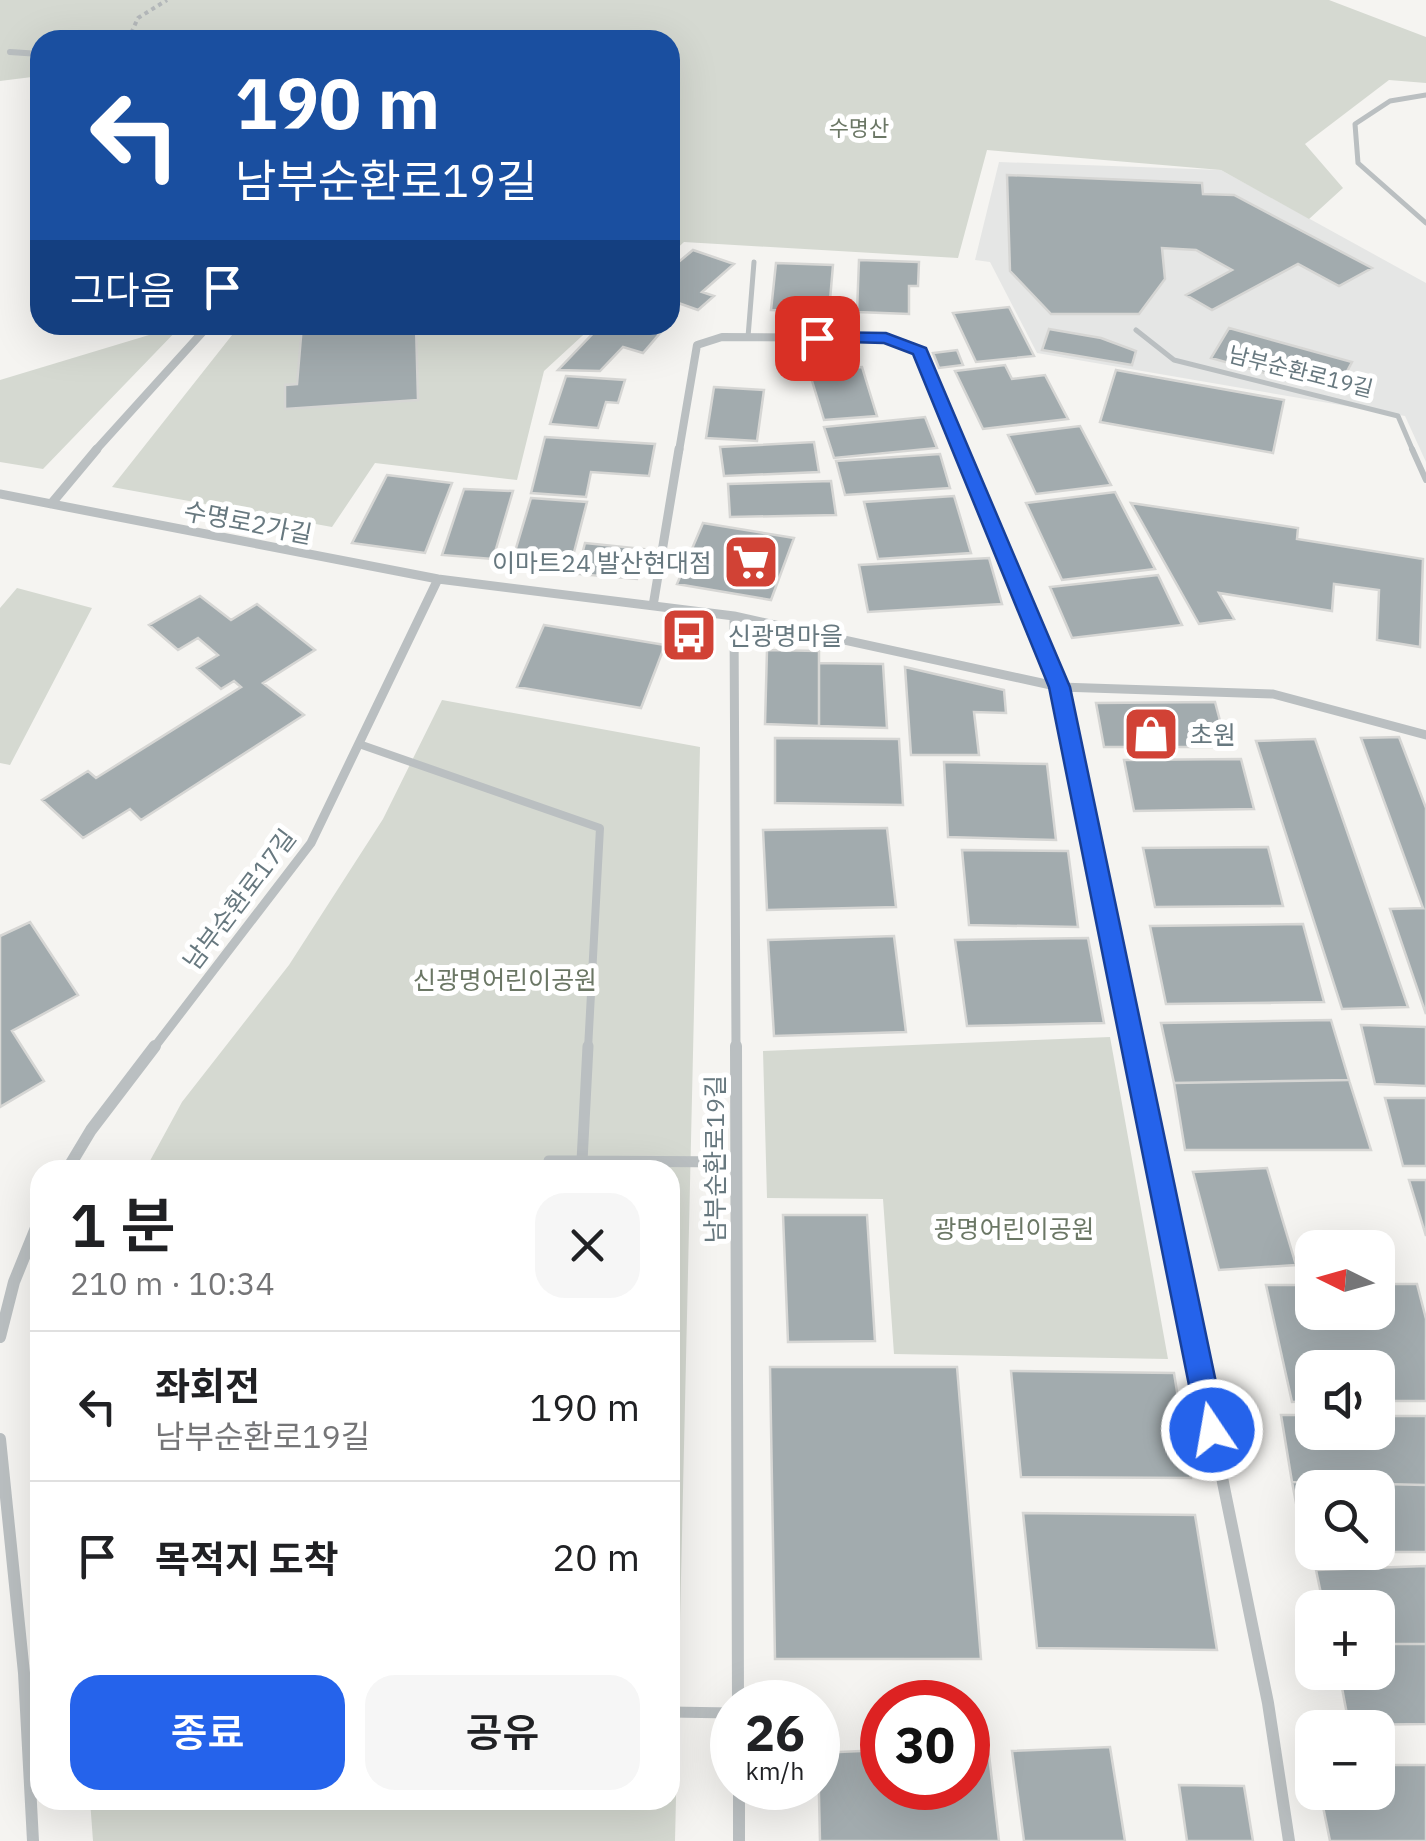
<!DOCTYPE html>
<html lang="ko">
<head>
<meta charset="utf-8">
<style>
  body { margin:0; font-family:"IBM Plex Sans","Noto Sans KR",sans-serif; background:#f6f6f6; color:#202124; height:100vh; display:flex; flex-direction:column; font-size:38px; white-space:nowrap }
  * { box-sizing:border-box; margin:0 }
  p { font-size:32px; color:#757577 }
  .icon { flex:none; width:55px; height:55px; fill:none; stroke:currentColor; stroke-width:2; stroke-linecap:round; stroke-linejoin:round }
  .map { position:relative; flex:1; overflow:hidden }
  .panel { position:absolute; left:30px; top:1160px; width:650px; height:650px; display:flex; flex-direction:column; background:#fff; border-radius:30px; box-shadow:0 10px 40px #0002 }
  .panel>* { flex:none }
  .top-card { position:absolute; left:30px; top:30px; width:650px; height:305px; border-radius:30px; box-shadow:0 10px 40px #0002; background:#1a4fa0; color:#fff; overflow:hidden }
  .needle { width:65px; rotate:275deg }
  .controls { position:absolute; left:1295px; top:1230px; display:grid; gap:20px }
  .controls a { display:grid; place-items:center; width:100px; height:100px; border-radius:20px; background:#fff; box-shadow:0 10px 40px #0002; font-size:50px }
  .speed { position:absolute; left:710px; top:1680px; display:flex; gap:20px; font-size:50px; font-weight:700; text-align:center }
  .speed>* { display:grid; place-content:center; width:130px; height:130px; border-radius:50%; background:#fff; box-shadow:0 10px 40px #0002; line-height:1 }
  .speed small { font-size:25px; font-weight:400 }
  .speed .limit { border:15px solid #d22; background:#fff; color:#111 }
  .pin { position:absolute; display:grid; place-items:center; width:85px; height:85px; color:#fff; margin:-42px; border-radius:20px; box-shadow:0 5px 15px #0006 }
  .me { position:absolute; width:110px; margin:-55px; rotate:348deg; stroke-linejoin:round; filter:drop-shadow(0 0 8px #0008) }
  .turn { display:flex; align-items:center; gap:35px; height:210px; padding:0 40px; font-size:45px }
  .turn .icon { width:130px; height:130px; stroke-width:2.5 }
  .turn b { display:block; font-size:70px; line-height:85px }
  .then { display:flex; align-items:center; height:95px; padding:0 40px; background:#0003; gap:20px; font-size:38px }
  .round { display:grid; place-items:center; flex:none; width:105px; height:105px; border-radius:30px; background:#f6f6f6 }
  .summary { display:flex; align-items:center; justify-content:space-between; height:170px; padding:0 40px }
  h1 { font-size:60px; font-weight:600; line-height:75px }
  .action { display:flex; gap:20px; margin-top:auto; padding:20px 40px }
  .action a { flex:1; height:115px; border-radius:30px; background:#2563eb; color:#fff; font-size:40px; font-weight:600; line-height:115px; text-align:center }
  .action a+a { background:#f6f6f6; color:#202124 }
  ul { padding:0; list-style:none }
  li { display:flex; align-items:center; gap:30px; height:150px; padding:0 40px; border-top:2px solid #e0e0e0 }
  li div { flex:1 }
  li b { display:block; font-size:38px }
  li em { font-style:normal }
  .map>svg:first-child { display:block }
  .built { fill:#e5e6e5 }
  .green { fill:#d5d9d1 }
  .building { fill:#a2abae; stroke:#d6d6d4; stroke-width:2.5 }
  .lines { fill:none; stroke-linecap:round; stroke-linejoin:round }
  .path { stroke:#b4b8ba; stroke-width:4; stroke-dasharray:4 4; stroke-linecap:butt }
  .service-far1 { stroke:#babfc1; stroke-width:5 }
  .service { stroke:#babfc1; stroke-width:6 }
  .pedestrian-far2 { stroke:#babfc1; stroke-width:6 }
  .pedestrian-far1 { stroke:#babfc1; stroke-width:8 }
  .pedestrian { stroke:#babfc1; stroke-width:11 }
  .minor-far2 { stroke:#babfc1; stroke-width:8 }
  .minor-far1 { stroke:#babfc1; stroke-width:9 }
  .minor { stroke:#babfc1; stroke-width:12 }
  .route { fill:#2563eb; stroke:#184099; stroke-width:2.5 }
  .labels { text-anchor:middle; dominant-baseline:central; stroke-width:10; stroke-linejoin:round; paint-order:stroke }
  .far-park-label { font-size:22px; fill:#6b7765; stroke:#fff }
  .far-street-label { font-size:22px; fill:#67787f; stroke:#fff }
  .street-label { font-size:25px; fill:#67787f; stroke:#fff }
  .poi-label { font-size:25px; fill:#67787f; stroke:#fff; text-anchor:start }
  .park-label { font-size:25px; fill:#6b7765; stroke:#fff }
</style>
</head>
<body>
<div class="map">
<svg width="1426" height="1841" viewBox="0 0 1426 1841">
  <rect width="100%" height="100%" fill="#f5f4f1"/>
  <path class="built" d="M999,162L1221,170L1426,283V462L1405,416L1037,353L990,262L975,260Z"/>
  <path class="green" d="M0,0H1329L1426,37V83L1389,80L1305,144L1343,188L1309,219L1221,170L987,150L958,258L684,242L670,255V40H40V76L0,81Z
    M162,325H182L43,469L0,462V380L149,335Z
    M240,325H594L544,371L517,480L375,463L332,527L112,487Z
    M17,588L92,608L10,765L0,763V608Z
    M442,700L700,747L675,1841H93L90,1800H670V1170H145L182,1102L289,965L383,819Z
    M1110,1037L1168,1359L894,1354L883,1199L767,1198L763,1051Z"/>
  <path class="building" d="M1007,175L1202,183L1203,194L1234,195L1372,268L1339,286L1298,264L1212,310L1186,295L1232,270L1196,250L1162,248L1165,279L1139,314H1051L1010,271Z
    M693,250L734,264L702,292L714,296L698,310L670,300V269Z
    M859,260L919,262L918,286H909V314L857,312Z
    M776,263L833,265L829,312L771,310Z
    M1009,307L1034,356L976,362L953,313Z
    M302,325H416L418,400L285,409V385L297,384Z
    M601,325H667L643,353L623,347L600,371L558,370Z
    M1229,328L1352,362L1344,377L1305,367L1297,382L1211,358Z
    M1049,329L1101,338L1136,351L1132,365L1042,350Z
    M957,350L963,365L939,368L933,353Z
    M1005,365L1012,379L1045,375L1068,419L983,429L955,371Z
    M862,367L877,416L824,420L809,371Z
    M1116,370L1284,400L1273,453L1100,422Z
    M566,376L625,380L618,403L606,402L598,428L550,424Z
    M714,387L764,390L757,441L706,438Z
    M925,417L937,448L834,458L824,427Z
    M1080,426L1111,485L1036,494L1008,435Z
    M545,437L655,444L649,476L591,472L586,497L531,493Z
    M814,442L819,472L724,476L720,447Z
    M940,454L950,488L845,495L836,461Z
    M387,475L452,483L425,553L352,543Z
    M831,481L836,515L730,517L728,484Z
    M464,489L513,491L493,559L442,555Z
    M1115,492L1155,569L1062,580L1026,503Z
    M954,496L971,553L878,559L864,502Z
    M531,498L587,502L572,560L514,555Z
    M1131,503L1298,528L1297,539L1423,559L1420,647L1377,640L1379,590L1334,584L1332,611L1219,593L1234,619L1199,624Z
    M703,523L794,538L771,600L677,584Z
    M585,543L644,549L637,579L577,574Z
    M989,558L1002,604L868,612L859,565Z
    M1158,575L1182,625L1072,638L1050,587Z
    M200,596L231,620L257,604L315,650L263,683L304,715L141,820L130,809L83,838L42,800L88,771L96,778L241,687L234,681L221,689L197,668L218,655L198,638L178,650L149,625Z
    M544,625L665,645L641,708L517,687Z
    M767,650L819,651V726L765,724Z
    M819,663L883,664L887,728L819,726Z
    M905,667L1004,690L1006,713L974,712L979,755H911Z
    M1215,702L1227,747H1104L1096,703Z
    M1399,737L1426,808V1014L1390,909L1423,908L1361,738Z
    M775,738L899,739L903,805L775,803Z
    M1315,739L1408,1007L1342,1009L1256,741Z
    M1241,759L1254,809L1134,811L1124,760Z
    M944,762L1047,764L1056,840L948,837Z
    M887,828L896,907L767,910L763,830Z
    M1268,847L1283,906L1155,907L1143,848Z
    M962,850L1068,851L1078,927L969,925Z
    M30,922L78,995L12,1031L44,1081L0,1107V936Z
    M1303,924L1324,1002L1166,1004L1150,926Z
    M894,936L906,1032L774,1036L768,940Z
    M1088,938L1104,1023L967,1026L955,940Z
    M1331,1020L1349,1080L1174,1083L1161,1023Z
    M1361,1025L1426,1027V1086L1375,1084Z
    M1349,1080L1371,1150H1185L1174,1083Z
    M1385,1098H1426V1166H1403Z
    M1267,1168L1296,1265L1219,1270L1193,1172Z
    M1409,1180H1426V1236Z
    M783,1215H867L875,1341L788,1342Z
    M1378,1284H1417L1426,1319V1401H1378V1368H1312V1401L1292,1402L1266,1285H1312V1312H1378Z
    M770,1367H957L981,1659H775Z
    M1011,1371L1174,1373L1191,1478L1021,1477Z
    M1281,1415H1312V1432H1378V1416H1426V1485L1292,1482Z
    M1292,1482L1426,1485V1552H1378V1488H1312V1551L1305,1550Z
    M1023,1513L1195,1515L1217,1650L1037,1648Z
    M1426,1566V1644H1378V1608H1324L1316,1570Z
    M1378,1644H1426V1724L1349,1725L1339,1672H1378Z
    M988,1746L999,1841H820L818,1753L882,1750V1788H968V1747Z
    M1110,1747L1125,1841H1024L1012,1751Z
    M1378,1765H1426V1841H1330L1320,1792H1378Z
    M1179,1785L1244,1786L1253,1841H1187Z"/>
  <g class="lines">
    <path class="path" d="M128,40L138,18L167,0"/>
    <path class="service-far1" d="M1426,95L1390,101L1355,124L1358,163L1426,223
      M1136,330L1174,360L1398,416L1413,451
      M748,337L754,262"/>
    <path class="service" d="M1412,449L1426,480"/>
    <path class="pedestrian-far2" d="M10,52L40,54"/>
    <path class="pedestrian-far1" d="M359,744L600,828L588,1049"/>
    <path class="pedestrian" d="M588,1046L582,1161L736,1162
      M548,1170L549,1161H582
      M670,1712L732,1713"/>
    <path class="minor-far2" d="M95,451L209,325
      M679,451L697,345L722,337L886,338L920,351L962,451"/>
    <path class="minor-far1" d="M961,449L1060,687L1134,1049
      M0,494L438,579L734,616L1060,687L1273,694L1426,735
      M51,504L97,449
      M653,606L679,449
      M734,616L736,1049
      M153,1049L311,843L438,579"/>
    <path class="minor" d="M736,1046L738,1702
      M1134,1046L1268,1703L1289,1841
      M67,1170L91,1130L155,1046
      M0,1337L14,1282L40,1218
      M0,1439L24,1673L33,1841
      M739,1788V1841"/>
  </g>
  <path class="route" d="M817,332L886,333L926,348L1070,687L1226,1430L1222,1439L1212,1443L1202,1439L1198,1430L1049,687L913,354L884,343L811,341V334Z"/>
  <defs>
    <g id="supermarket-square" transform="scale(2.875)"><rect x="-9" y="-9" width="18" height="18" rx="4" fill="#d14235" stroke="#fff"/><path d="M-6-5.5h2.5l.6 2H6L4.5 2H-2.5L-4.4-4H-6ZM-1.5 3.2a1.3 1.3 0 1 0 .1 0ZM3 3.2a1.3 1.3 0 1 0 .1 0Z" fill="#fff"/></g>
    <g id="bus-square" transform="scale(2.875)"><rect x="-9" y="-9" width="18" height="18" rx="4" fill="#d14235" stroke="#fff"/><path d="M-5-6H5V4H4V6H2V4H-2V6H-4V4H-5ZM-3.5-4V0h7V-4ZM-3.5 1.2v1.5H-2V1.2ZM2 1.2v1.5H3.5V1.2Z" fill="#fff"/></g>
    <g id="shop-square" transform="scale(2.875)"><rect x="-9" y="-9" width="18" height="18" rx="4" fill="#d14235" stroke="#fff"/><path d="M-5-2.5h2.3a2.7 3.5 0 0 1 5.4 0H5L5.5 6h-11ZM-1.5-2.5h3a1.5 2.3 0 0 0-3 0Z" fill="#fff"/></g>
  </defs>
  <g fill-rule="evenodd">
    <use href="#supermarket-square" x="751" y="562"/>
    <use href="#bus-square" x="689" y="635"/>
    <use href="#shop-square" x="1151" y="734"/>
  </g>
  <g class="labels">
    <g class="far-park-label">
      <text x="859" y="127">수명산</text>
    </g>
    <g class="far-street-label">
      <text transform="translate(1301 371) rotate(14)">남부순환로19길</text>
    </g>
    <g class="street-label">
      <text transform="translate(248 522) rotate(11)">수명로2가길</text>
      <text transform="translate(239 899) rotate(-53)">남부순환로17길</text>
      <text transform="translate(714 1159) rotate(-90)">남부순환로19길</text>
    </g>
    <g class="poi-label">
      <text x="712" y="562" text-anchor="end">이마트24 발산현대점</text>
      <text x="728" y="635">신광명마을</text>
      <text x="1190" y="734">초원</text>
    </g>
    <g class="park-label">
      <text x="505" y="979">신광명어린이공원</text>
      <text x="1014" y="1228">광명어린이공원</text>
    </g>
  </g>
</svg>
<div class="controls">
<a><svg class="needle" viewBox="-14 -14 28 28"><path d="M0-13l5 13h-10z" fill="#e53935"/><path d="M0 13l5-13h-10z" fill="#757577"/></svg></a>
<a><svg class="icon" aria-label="sound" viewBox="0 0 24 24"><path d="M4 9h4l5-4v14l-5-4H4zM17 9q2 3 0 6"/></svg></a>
<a><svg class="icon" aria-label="search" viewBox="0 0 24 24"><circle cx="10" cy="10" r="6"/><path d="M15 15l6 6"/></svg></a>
<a>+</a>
<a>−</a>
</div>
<div class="speed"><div>26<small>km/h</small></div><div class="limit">30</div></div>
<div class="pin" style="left:817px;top:338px;background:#d93025"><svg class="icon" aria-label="arrive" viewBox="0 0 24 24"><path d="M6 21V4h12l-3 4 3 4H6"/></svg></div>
<svg class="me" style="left:1212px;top:1430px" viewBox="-20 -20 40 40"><circle r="17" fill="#2563eb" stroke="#fff" stroke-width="3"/><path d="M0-11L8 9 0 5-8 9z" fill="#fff"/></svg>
<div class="top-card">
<div class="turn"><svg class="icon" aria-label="left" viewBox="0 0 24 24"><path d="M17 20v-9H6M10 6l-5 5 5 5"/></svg><div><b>190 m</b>남부순환로19길</div></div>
<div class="then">그다음<svg class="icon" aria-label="arrive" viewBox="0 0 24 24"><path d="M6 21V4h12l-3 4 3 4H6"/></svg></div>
</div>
<section class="panel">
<div class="summary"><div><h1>1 분</h1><p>210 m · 10:34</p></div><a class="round"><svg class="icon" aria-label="close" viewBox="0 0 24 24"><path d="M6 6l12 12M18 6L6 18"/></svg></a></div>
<ul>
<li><svg class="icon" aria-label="left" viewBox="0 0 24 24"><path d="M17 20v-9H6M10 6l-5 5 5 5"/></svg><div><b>좌회전</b><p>남부순환로19길</p></div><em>190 m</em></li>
<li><svg class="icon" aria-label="arrive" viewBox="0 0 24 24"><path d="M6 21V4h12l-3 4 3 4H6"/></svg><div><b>목적지 도착</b></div><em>20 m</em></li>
</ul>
<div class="action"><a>종료</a><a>공유</a></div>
</section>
</div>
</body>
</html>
